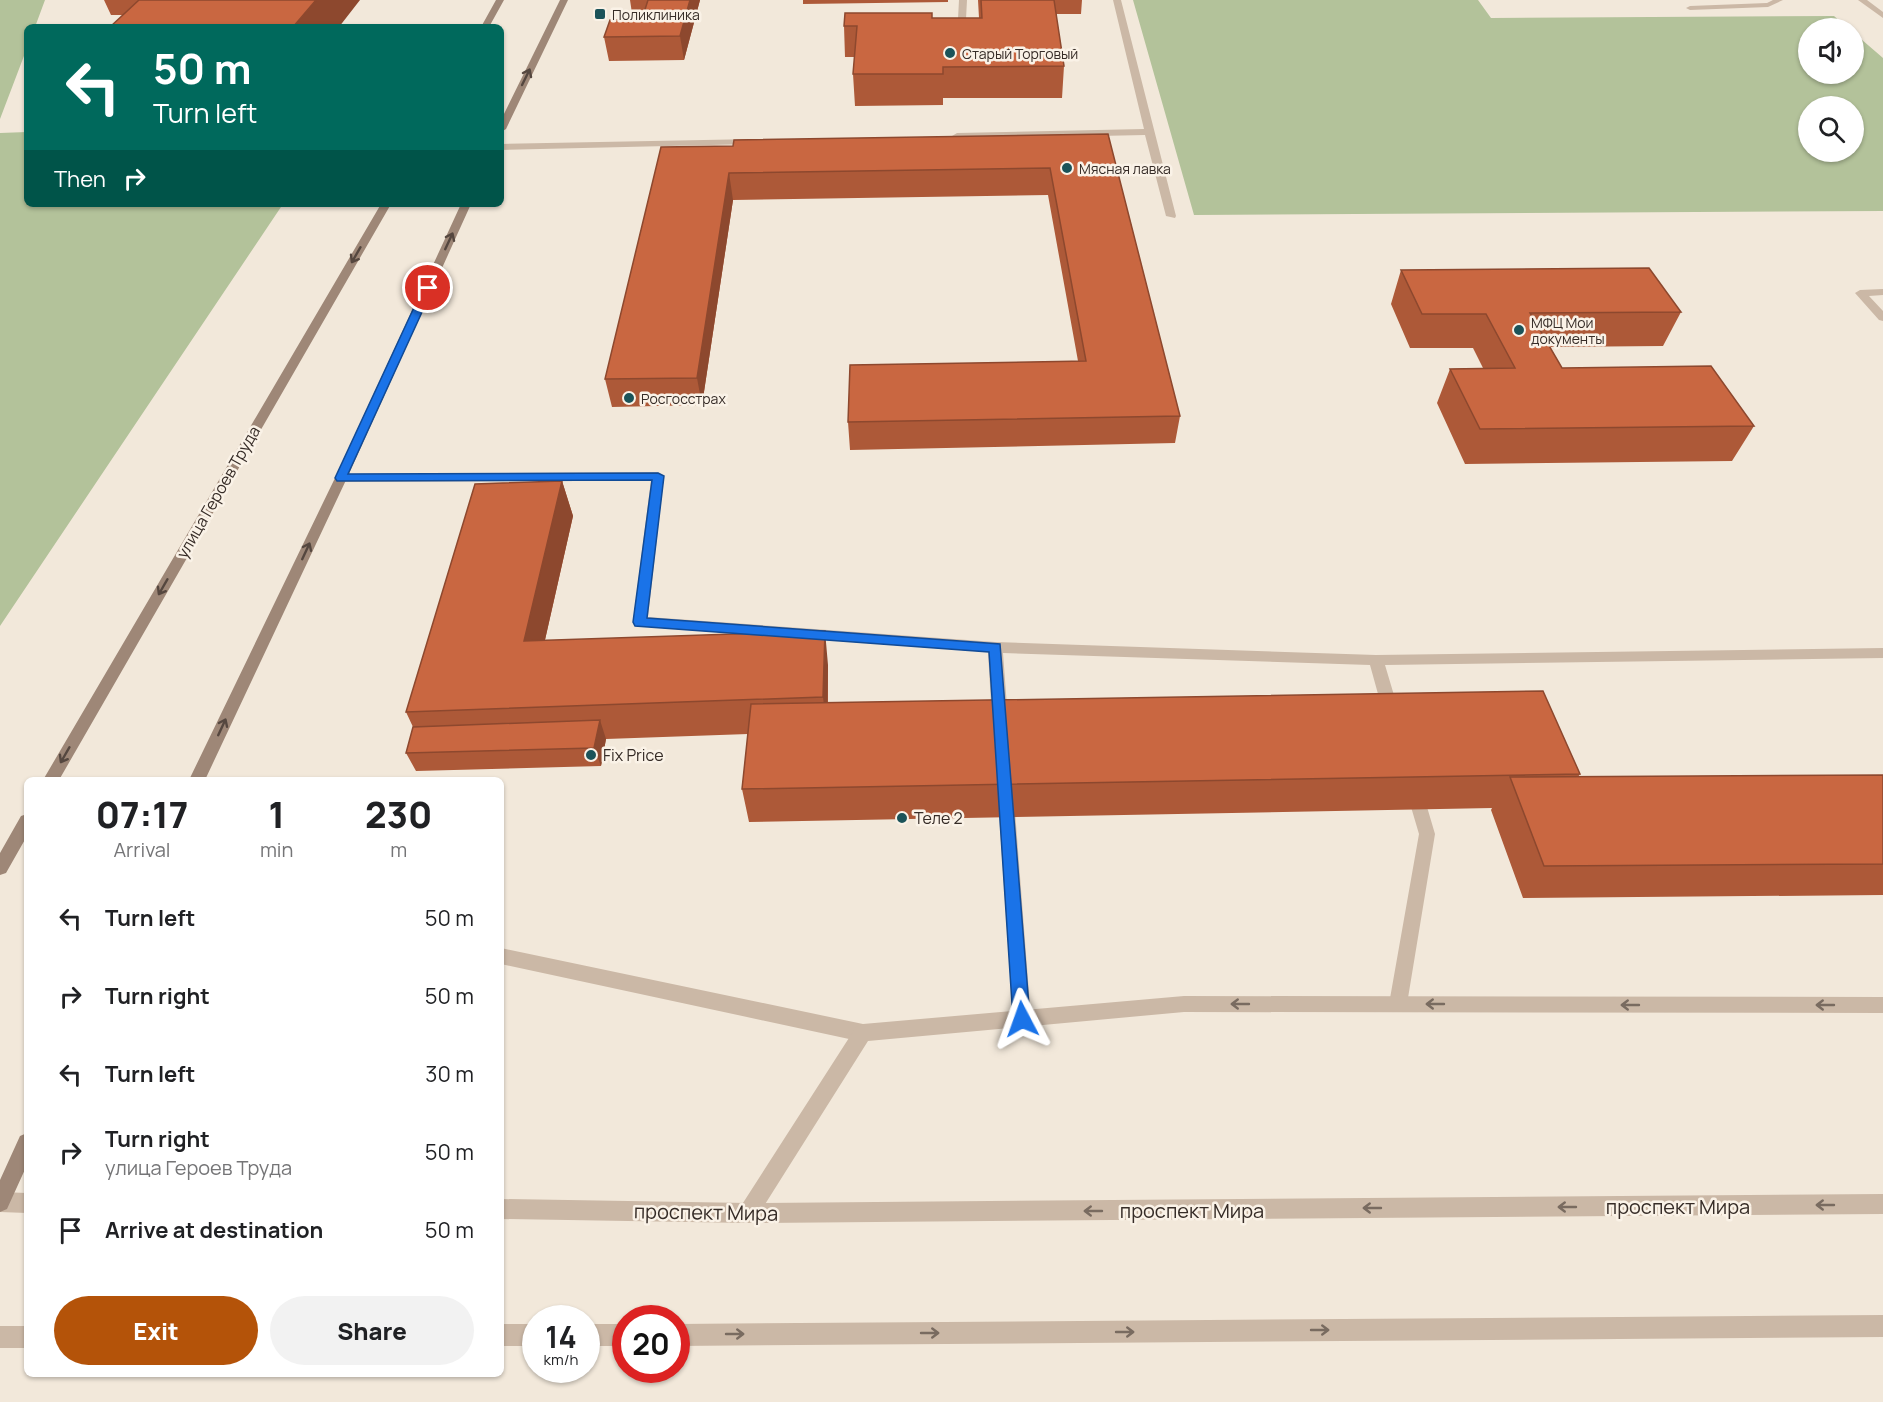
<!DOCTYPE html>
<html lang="en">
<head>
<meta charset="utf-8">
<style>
  body { margin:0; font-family:Manrope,sans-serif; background:#f2f2f2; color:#202124; height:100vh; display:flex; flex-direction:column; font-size:22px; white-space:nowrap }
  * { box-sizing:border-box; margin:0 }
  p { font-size:20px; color:#757577 }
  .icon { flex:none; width:33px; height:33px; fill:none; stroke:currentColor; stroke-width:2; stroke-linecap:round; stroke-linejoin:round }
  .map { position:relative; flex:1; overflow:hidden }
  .details { position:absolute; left:24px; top:777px; width:480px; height:600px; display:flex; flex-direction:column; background:#fff; border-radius:9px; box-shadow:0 2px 4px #0004 }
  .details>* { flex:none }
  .top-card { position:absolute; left:24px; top:24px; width:480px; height:183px; border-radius:9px; box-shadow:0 2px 4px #0004; background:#00695c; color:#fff; overflow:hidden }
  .buttons { position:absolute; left:1798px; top:18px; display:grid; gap:12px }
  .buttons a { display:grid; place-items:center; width:66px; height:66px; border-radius:50%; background:#fff; box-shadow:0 2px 4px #0004; font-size:30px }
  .speed { position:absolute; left:522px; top:1305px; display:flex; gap:12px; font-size:30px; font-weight:700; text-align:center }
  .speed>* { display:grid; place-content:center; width:78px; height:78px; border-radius:50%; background:#fff; box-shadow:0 2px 4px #0004; line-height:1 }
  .speed small { font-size:15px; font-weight:400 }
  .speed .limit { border:9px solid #d22; background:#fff; color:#111 }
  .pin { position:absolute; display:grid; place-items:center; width:51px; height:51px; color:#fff; margin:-26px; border:3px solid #fff; border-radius:50%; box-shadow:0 2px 6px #0007 }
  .me { position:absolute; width:66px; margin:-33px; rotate:356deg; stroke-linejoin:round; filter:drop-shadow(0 0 4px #0008) }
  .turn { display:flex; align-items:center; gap:21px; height:126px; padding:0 30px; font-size:27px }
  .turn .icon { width:78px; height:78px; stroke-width:2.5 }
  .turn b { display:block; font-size:42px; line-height:51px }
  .then { display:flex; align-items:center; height:57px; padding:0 30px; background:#0003; gap:12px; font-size:22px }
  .eta { display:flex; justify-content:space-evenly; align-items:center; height:102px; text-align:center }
  .eta b { font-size:36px; font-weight:800; line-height:42px }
  .cta { display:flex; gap:12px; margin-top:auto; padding:12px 30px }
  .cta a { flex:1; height:69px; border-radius:36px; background:#b45309; color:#fff; font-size:24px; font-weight:800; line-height:69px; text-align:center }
  .cta a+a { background:#f2f2f2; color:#202124 }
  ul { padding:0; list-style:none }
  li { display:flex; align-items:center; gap:18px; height:78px; padding:0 30px }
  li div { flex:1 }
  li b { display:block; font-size:22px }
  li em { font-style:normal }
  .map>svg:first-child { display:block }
  .green { fill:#b3c29a; fill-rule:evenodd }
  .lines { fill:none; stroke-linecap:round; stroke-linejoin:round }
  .service { fill:#cbb8a6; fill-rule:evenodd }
  .minor { fill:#cbb8a6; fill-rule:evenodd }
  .tertiary { fill:#cbb8a6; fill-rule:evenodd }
  .secondary { fill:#9e8777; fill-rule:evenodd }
  .wall { fill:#ad5938 }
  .shaded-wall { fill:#8d482e }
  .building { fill:#c96741; stroke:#8d482e; stroke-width:1.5 }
  .oneway { stroke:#55473f }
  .oneway2 { stroke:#796b60 }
  .route { fill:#1a73e8; stroke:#114b97; stroke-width:1.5 }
  .poi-dot { fill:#1b5359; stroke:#faf2e7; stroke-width:2 }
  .labels { text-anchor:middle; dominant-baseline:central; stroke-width:5; stroke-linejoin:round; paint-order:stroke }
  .far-poi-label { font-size:14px; fill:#362c27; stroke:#faf2e7; text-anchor:start }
  .street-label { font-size:16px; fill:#362c27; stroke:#faf2e7 }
  .poi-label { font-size:16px; fill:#362c27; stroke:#faf2e7; text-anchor:start }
  .near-street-label { font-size:20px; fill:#362c27; stroke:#faf2e7 }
</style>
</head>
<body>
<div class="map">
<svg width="1883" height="1402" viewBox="0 0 1883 1402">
  <rect width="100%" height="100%" fill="#f2e8da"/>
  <path class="green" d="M0,0H45L35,27H27V48L0,119Z
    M1133,0H1478L1491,18L1834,16L1848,28H1809V74H1854V33L1883,58V211L1194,215ZM1809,106H1854V152H1809Z
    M27,132V204H283L0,626V133Z"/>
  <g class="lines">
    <path class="service" d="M959,0H967L965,38L961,40L957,38Z
      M1113,0H1121L1176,216L1175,218L1166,216L1145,135L957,139L952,136L957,133L1144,129Z
      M1773,0H1783L1768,7L1690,10L1686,8L1690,6L1767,3Z
      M1858,0H1867L1883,12V18Z
      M756,139L758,141L753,144L501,150V144Z
      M1883,289V295L1869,296L1883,311V321L1879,320L1855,293L1860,290Z
      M658,472L664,476L648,617L995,642L1376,655L1883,648V658L1385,665L1399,712L1396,716H1386L1383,712L1370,665L1003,653L1008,720L1005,724H995L992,720L988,652L635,626L633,622L651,480L341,482L335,478L341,474Z
      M1414,784L1420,785L1422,790L1435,834L1407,1004L1404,1010L1398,1012L1392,1010L1389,1004L1419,834L1406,790L1408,785Z
      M1006,791L1012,793L1014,798L1031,1019L1028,1025L1022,1028L1016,1025L1013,1019L998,798L1000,793Z
      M501,948L863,1024L870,1027L872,1033L870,1039L863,1042L501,964Z"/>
    <path class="minor" d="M1184,996L1883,997V1013L1184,1012L868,1041L755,1220L748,1223L741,1220L738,1213L741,1206L856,1027L863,1024Z"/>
    <path class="tertiary" d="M0,1192L27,1193V1213L0,1212Z
      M1883,1194V1214L748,1223L501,1219V1199L748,1203Z
      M1883,1315V1337L676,1346V1324Z
      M501,1324H536V1346H501Z
      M586,1324H626V1346H586Z
      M0,1326H27V1348H0Z"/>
    <path class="secondary" d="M496,0H504L489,27H481Z
      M560,0H568L506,129L501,132V120Z
      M381,204H391L59,780H43Z
      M461,204H471L347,478L205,780H189L335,478Z
      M27,814V836L6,873L0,875V853L21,816Z
      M27,1133V1165L7,1209L0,1212V1180L20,1136Z"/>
  </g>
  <path class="wall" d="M104,0H360L123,15H111Z
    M630,0H700L684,60L609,61L604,37L633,20Z
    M803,0H948V2L803,4Z
    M978,0H1082L1081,14H1056L1064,66L1062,98H943V105L855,106L853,74L855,57H845L844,26L932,18H979Z
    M1108,134L1180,416L1175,443L850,450L848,422L1078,361L1048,195L733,200L702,405L612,407L605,379L733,146Z
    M1401,270L1681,312L1663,346L1550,347L1562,368L1754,426L1732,461L1465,464L1437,403L1450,369L1483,368L1473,348H1410L1391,304Z
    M562,481L573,516L545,640L828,665V703L1580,774L1578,777L1883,775V895L1523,898L1491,810L1492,808L749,822L742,789L748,734L606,739L601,766L416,771L406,753L413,727L406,712Z"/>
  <path class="shaded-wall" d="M316,0H360L339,27H293Z
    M690,0H700L684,60L680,36Z
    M729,173L733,200L702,405L697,378Z
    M562,481L573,516L537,675L524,641Z
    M825,631L828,665L827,731L823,697Z
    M600,720L606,739L601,766L594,748Z"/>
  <path class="building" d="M139,0H316L293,27H110Z
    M648,0H690L680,36L604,37L610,20L642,19Z
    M981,0H1054L1064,66L943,67V74H853L857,26H844L845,13H932V18H982Z
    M1108,134L1180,416L848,422L850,365L1086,361L1050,168L729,173L697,378L605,379L661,147L733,146L734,140Z
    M1649,268L1681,312L1530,313L1562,368L1711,366L1754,426L1480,429L1450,369L1515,368L1486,314H1422L1401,270Z
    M562,481L524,641L825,631L823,697L406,712L475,484Z
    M1543,691L1580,774L742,789L751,704Z
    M600,720L594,748L406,753L413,727Z
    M1883,775V864L1544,866L1510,777Z"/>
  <defs><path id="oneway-shaft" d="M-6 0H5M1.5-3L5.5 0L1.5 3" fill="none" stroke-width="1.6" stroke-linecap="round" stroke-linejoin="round" transform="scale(1.5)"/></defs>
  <g class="oneway">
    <use href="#oneway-shaft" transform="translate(526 77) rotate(-64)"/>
    <use href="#oneway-shaft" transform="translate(449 241) rotate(-65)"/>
    <use href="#oneway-shaft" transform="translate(356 255) rotate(120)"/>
    <use href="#oneway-shaft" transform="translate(306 551) rotate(-65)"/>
    <use href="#oneway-shaft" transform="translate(163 587) rotate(120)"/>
    <use href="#oneway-shaft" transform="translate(222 727) rotate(-65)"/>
    <use href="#oneway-shaft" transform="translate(65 755) rotate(120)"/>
  </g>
  <g class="oneway2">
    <use href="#oneway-shaft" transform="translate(1240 1004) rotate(180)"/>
    <use href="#oneway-shaft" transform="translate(1435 1004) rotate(-180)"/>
    <use href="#oneway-shaft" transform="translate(1630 1005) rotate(-180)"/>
    <use href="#oneway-shaft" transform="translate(1825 1005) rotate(-180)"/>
    <use href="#oneway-shaft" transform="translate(1825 1205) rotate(180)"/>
    <use href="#oneway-shaft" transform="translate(1567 1207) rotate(180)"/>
    <use href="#oneway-shaft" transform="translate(1372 1208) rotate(180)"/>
    <use href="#oneway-shaft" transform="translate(1093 1211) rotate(180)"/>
    <use href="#oneway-shaft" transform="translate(1320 1330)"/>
    <use href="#oneway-shaft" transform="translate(1125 1332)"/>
    <use href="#oneway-shaft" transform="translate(930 1333)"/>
    <use href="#oneway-shaft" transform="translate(735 1334)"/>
  </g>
  <path class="route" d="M428,285L433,288L348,474L658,473L664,476L647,618L1000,644L1030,1019L1027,1025L1022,1027L1016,1025L1013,1019L989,652L635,626L633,622L652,480L337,481L335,478L423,288Z"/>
  <g class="poi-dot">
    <rect x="594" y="8" width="12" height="12" rx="3"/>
    <circle cx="950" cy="53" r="6"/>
    <circle cx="1067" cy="168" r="6"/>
    <circle cx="1519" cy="330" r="6"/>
    <circle cx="629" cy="398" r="6"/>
    <circle cx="591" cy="755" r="6"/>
    <circle cx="902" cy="818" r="6"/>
  </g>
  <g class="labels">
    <g class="far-poi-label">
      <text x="612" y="14">Поликлиника</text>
      <text x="962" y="53">Старый Торговый</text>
      <text x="1079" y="168">Мясная лавка</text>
      <text x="1531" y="322">МФЦ Мои<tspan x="1531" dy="16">документы</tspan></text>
      <text x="641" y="398">Росгосстрах</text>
    </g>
    <g class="street-label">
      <text transform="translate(218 492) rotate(-60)">улица Героев Труда</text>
    </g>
    <g class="poi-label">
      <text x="603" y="755">Fix Price</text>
      <text x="914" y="818">Теле 2</text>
    </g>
    <g class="near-street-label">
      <text x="1678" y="1206">проспект Мира</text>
      <text x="1192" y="1210">проспект Мира</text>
      <text transform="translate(706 1212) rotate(1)">проспект Мира</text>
    </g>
  </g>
</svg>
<div class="buttons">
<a><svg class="icon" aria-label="sound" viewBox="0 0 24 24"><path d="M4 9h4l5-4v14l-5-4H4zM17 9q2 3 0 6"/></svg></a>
<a><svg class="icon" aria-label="search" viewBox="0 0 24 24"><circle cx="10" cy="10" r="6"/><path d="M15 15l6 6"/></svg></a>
</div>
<div class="speed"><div>14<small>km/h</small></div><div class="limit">20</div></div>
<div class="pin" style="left:428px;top:288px;background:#d93025"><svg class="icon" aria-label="arrive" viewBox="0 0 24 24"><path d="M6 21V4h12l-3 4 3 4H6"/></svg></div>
<svg class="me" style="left:1022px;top:1019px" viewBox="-20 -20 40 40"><path d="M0-17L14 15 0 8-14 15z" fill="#1a73e8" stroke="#fff" stroke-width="4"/></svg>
<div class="top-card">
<div class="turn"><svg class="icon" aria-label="left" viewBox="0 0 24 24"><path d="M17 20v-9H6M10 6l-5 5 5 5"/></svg><div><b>50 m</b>Turn left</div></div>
<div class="then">Then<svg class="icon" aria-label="right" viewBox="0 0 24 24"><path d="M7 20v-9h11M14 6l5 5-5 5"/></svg></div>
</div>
<section class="details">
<div class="eta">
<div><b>07:17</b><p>Arrival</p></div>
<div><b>1</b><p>min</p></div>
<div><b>230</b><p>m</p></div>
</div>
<ul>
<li><svg class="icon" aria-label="left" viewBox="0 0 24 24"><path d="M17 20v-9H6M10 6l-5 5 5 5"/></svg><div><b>Turn left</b></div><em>50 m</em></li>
<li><svg class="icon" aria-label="right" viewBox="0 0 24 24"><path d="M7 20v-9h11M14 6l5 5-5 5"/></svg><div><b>Turn right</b></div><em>50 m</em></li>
<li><svg class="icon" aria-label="left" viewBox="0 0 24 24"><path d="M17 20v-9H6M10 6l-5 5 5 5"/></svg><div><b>Turn left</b></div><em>30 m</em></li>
<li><svg class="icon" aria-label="right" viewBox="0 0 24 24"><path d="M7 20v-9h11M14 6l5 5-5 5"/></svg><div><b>Turn right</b><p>улица Героев Труда</p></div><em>50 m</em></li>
<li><svg class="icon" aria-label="arrive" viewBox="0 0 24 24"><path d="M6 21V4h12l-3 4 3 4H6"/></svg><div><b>Arrive at destination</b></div><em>50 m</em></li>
</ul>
<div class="cta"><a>Exit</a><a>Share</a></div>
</section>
</div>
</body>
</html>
